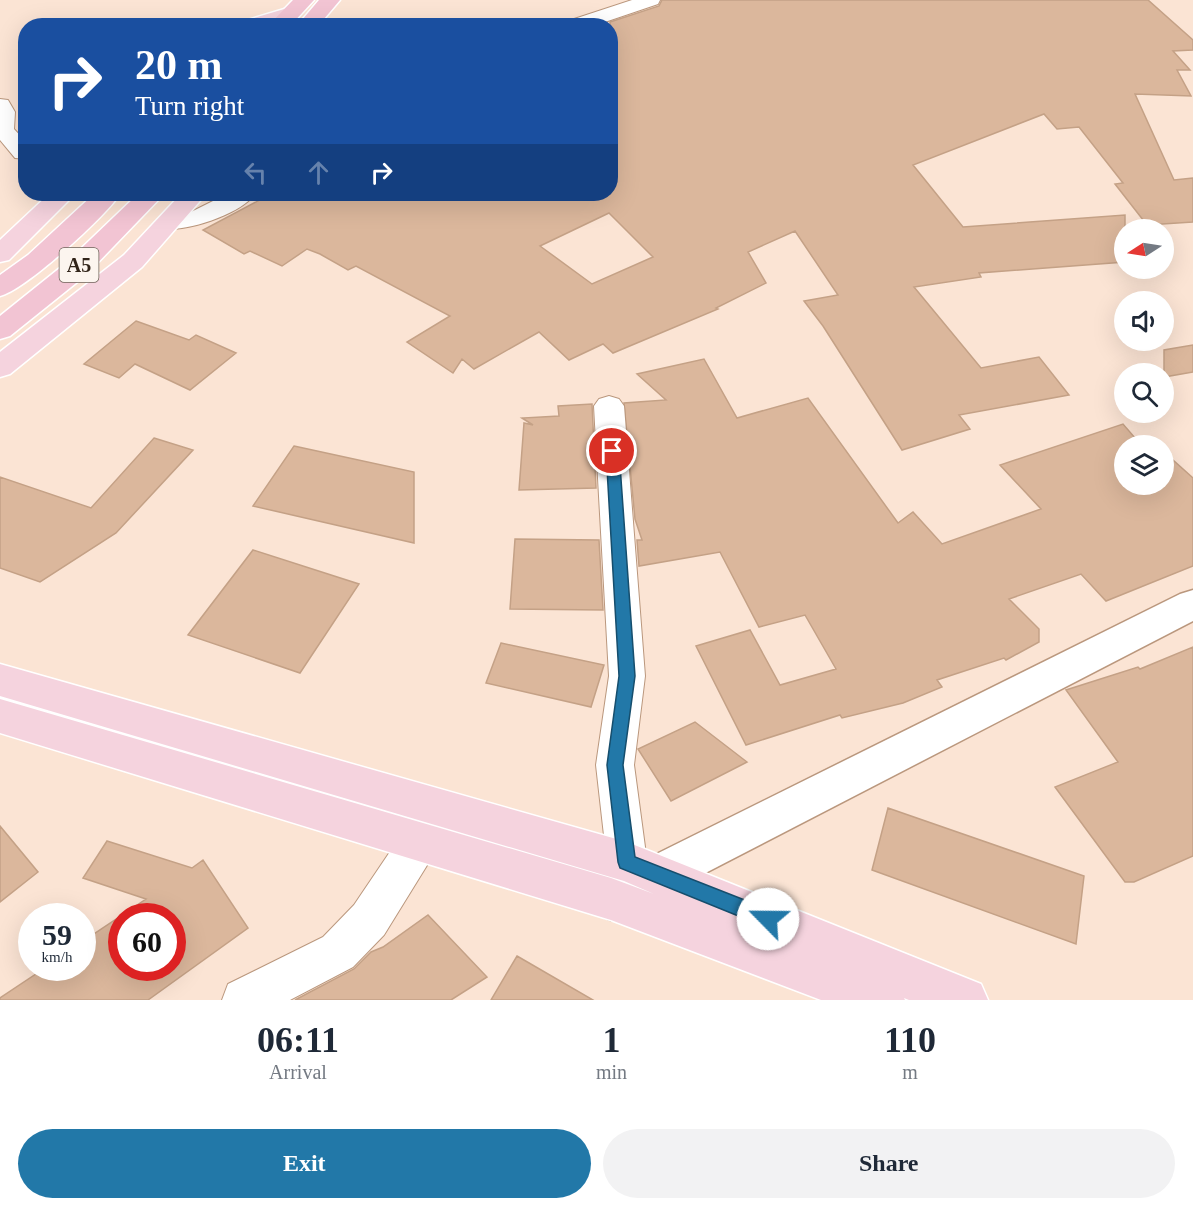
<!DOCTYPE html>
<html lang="en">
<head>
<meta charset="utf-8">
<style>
  body { margin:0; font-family:Georgia,serif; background:#f2f2f3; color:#1f2937; height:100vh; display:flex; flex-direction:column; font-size:22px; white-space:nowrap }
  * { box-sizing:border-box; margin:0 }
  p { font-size:20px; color:#747a83 }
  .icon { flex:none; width:33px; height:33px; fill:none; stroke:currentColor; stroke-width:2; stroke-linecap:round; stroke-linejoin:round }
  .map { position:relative; height:1000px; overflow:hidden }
  .details { display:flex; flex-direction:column; background:#fff; flex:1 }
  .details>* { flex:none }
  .guide { position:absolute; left:18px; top:18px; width:600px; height:183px; border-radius:24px; box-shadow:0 6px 24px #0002; background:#1a4fa0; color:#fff; overflow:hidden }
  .needle { width:39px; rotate:258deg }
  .buttons { position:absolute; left:1114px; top:219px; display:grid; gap:12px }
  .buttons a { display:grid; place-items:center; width:60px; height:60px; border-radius:50%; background:#fff; box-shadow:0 6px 24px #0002; font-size:30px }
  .speed { position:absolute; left:18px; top:903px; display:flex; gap:12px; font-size:30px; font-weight:700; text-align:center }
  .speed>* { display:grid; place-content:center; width:78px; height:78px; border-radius:50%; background:#fff; box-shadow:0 6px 24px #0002; line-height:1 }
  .speed small { font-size:15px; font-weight:400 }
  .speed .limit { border:9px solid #d22; background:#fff; color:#111 }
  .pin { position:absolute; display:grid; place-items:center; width:51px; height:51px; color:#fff; margin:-26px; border:3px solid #fff; border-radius:50%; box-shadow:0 2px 6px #0007 }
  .me { position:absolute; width:66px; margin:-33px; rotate:293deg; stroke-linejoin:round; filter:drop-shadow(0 0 4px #0008) }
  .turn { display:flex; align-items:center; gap:21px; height:126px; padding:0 18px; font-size:27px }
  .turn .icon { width:78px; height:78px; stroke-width:2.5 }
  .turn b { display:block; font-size:42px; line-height:51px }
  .lanes { display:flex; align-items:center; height:57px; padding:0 18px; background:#0003; justify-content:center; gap:30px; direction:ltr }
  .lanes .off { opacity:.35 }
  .eta { display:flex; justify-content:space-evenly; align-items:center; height:102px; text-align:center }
  .eta b { font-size:36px; font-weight:700; line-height:42px }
  .cta { display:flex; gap:12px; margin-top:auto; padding:12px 18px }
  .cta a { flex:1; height:69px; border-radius:36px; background:#2278a8; color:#fff; font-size:24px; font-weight:700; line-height:69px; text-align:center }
  .cta a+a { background:#f2f2f3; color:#1f2937 }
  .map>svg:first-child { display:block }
  .building { fill:#dbb79c; stroke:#c4a186; stroke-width:1.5; fill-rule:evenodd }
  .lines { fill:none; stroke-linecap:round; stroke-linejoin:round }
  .minor-casing { stroke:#ba977d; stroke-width:2 }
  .tertiary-casing { stroke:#ba977d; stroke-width:3 }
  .primary-casing { stroke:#fff; stroke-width:3 }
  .trunk-casing { stroke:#fff; stroke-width:3 }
  .minor { fill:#fff; fill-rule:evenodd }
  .tertiary { fill:#fff; fill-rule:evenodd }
  .primary { fill:#f5d3de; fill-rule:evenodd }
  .trunk { fill:#f2c4d3; fill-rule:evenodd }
  .route { fill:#2278a8; stroke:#164e6d; stroke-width:1.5 }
  .labels { text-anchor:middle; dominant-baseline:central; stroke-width:4.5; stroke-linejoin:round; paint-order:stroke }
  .shield { fill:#fcf5ef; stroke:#6e6359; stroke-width:1.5 }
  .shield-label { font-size:20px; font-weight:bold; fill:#312419 }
</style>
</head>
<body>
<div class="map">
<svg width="1193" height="1000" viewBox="0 0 1193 1000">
  <rect width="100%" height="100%" fill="#fbe4d4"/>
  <path class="building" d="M662,0H1148L1193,40V50L1173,51L1190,70H1177L1191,96L1135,94L1174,180L1193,178V222L1147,225L1115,184L1123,183L1079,127L1057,129L1044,114L913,165L963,227L1125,215V262L979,273L981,277L914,287L981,368L1039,357L1069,395L959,415L970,429L902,450L823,326L804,301L838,295L795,231L748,252L766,283L716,308L718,309L613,353L603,344L569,360L539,332L474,369L462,359L453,373L407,342L450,316L356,266L348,270L320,254L307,249L282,266L250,251L244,254L203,230L271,194H610V22L659,6ZM609,213L653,257L592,284L540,246Z
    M136,321L189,340L196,335L236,353L190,390L135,364L119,378L84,364Z
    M1193,345V372L1164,377V350Z
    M704,359L737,418L808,398L898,523L913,512L942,544L1041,509L1000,465L1123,424L1142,446H1125V484H1164V452L1193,478V566L1106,601L1081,574L1009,599L1039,629V642L1006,660L1004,658L937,680L942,687L903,703L842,718L840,715L746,745L696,646L750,630L780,685L836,669L805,615L759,627L720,552L639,566L637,540H642L635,519L624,403L666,400L637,374Z
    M592,404L596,488L519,490L524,423L533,425L522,418L559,416L558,406Z
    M154,438L193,450L116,533L40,582L0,568V477L91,508Z
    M294,446L414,472V543L253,506Z
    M515,539L599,540L603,610L510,609Z
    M253,550L359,584L300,673L188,635Z
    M501,643L604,665L591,707L486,683Z
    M1193,647V856L1134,882H1125L1055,787L1118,762L1066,690L1138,667L1140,669Z
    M695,722L747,762L671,801L638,749Z
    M888,808L1084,876L1076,944L872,870Z
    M0,826L38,872L0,902Z
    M107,841L192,868L203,860L248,928L148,1000H0V998L45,968H82V942L146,899L83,878ZM122,916H172V968H122Z
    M428,915L487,977L451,1000H295L354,969L371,952L383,947Z
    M517,956L593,1000H491Z"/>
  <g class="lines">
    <g class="minor-casing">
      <path id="minor" d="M632,0H660L658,4L593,26H563L565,22Z
        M0,99L8,100L15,112L14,129L26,142V159L15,158L0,140Z
        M227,194H255C241,214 183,234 159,228L156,223L159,218L191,212Z
        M609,396L619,399L624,406L645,676L634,765L647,862L641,876L627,881L613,876L607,862L596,765L609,676L594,406L599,399Z
        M420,822L434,828L440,841L434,854L384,935L353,967L290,1000H222L228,984L323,937L354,905L406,828Z"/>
    </g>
    <g class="tertiary-casing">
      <path id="tertiary" d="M1193,590V621L626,914L611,920L596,914L589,899L596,884L1180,594Z"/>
    </g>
    <g class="primary-casing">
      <path id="primary" d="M291,7L298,9L301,13C291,28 254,26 238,26L241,22Z
        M49,194H75L9,260L0,262V240Z
        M181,194H206L142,267L10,374L0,377V352L124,255Z
        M0,664L627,842L981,984L988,1000H909L904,998L905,1000H821L611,920L0,733V699L611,878L654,894L624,881L0,696Z"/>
    </g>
    <g class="trunk-casing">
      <path id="trunk" d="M293,0H314L290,26H268Z
        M319,0H340L318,26H297Z
        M94,194H120C105,217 25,290 0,296V275L28,255Z
        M138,194H164L86,275L10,336L0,339V316L66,263Z"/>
    </g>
    <use href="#minor" class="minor"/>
    <use href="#tertiary" class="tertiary"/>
    <use href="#primary" class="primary"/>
    <use href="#trunk" class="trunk"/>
  </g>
  <path class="route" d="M612,447L619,451L635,676L623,765L635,857L775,912L777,919L775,925L768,928L620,868L618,862L607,765L619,676L606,451Z"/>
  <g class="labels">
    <rect class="shield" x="59.5" y="248" width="39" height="34" rx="4.5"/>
    <g class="shield-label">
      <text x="79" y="265">A5</text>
    </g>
  </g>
</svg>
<div class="buttons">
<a><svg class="needle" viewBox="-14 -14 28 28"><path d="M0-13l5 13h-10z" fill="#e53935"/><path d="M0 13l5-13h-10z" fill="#747a83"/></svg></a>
<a><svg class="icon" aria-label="sound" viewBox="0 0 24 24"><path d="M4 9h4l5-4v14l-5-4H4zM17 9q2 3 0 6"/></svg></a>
<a><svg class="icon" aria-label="search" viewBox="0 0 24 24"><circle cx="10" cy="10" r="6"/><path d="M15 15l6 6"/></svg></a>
<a><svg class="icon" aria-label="layers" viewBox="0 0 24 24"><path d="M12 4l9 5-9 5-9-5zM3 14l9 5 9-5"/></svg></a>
</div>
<div class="speed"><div>59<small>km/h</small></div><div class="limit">60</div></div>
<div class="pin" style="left:612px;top:451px;background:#d93025"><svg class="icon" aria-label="arrive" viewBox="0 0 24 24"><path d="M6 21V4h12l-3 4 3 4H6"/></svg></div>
<svg class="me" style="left:768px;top:919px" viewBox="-20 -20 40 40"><circle r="19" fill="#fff"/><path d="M0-13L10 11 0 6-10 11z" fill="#2278a8"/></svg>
<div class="guide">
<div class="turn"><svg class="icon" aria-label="right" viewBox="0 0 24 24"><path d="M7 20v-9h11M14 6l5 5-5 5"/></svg><div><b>20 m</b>Turn right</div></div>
<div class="lanes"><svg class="icon off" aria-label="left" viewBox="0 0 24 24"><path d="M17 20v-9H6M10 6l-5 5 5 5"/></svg><svg class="icon off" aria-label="ahead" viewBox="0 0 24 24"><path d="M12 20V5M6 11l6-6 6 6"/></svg><svg class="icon" aria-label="right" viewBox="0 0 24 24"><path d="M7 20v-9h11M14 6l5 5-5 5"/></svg></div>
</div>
</div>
<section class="details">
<div class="eta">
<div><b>06:11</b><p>Arrival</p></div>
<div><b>1</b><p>min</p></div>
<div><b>110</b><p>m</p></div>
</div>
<div class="cta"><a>Exit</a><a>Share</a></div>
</section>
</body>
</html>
